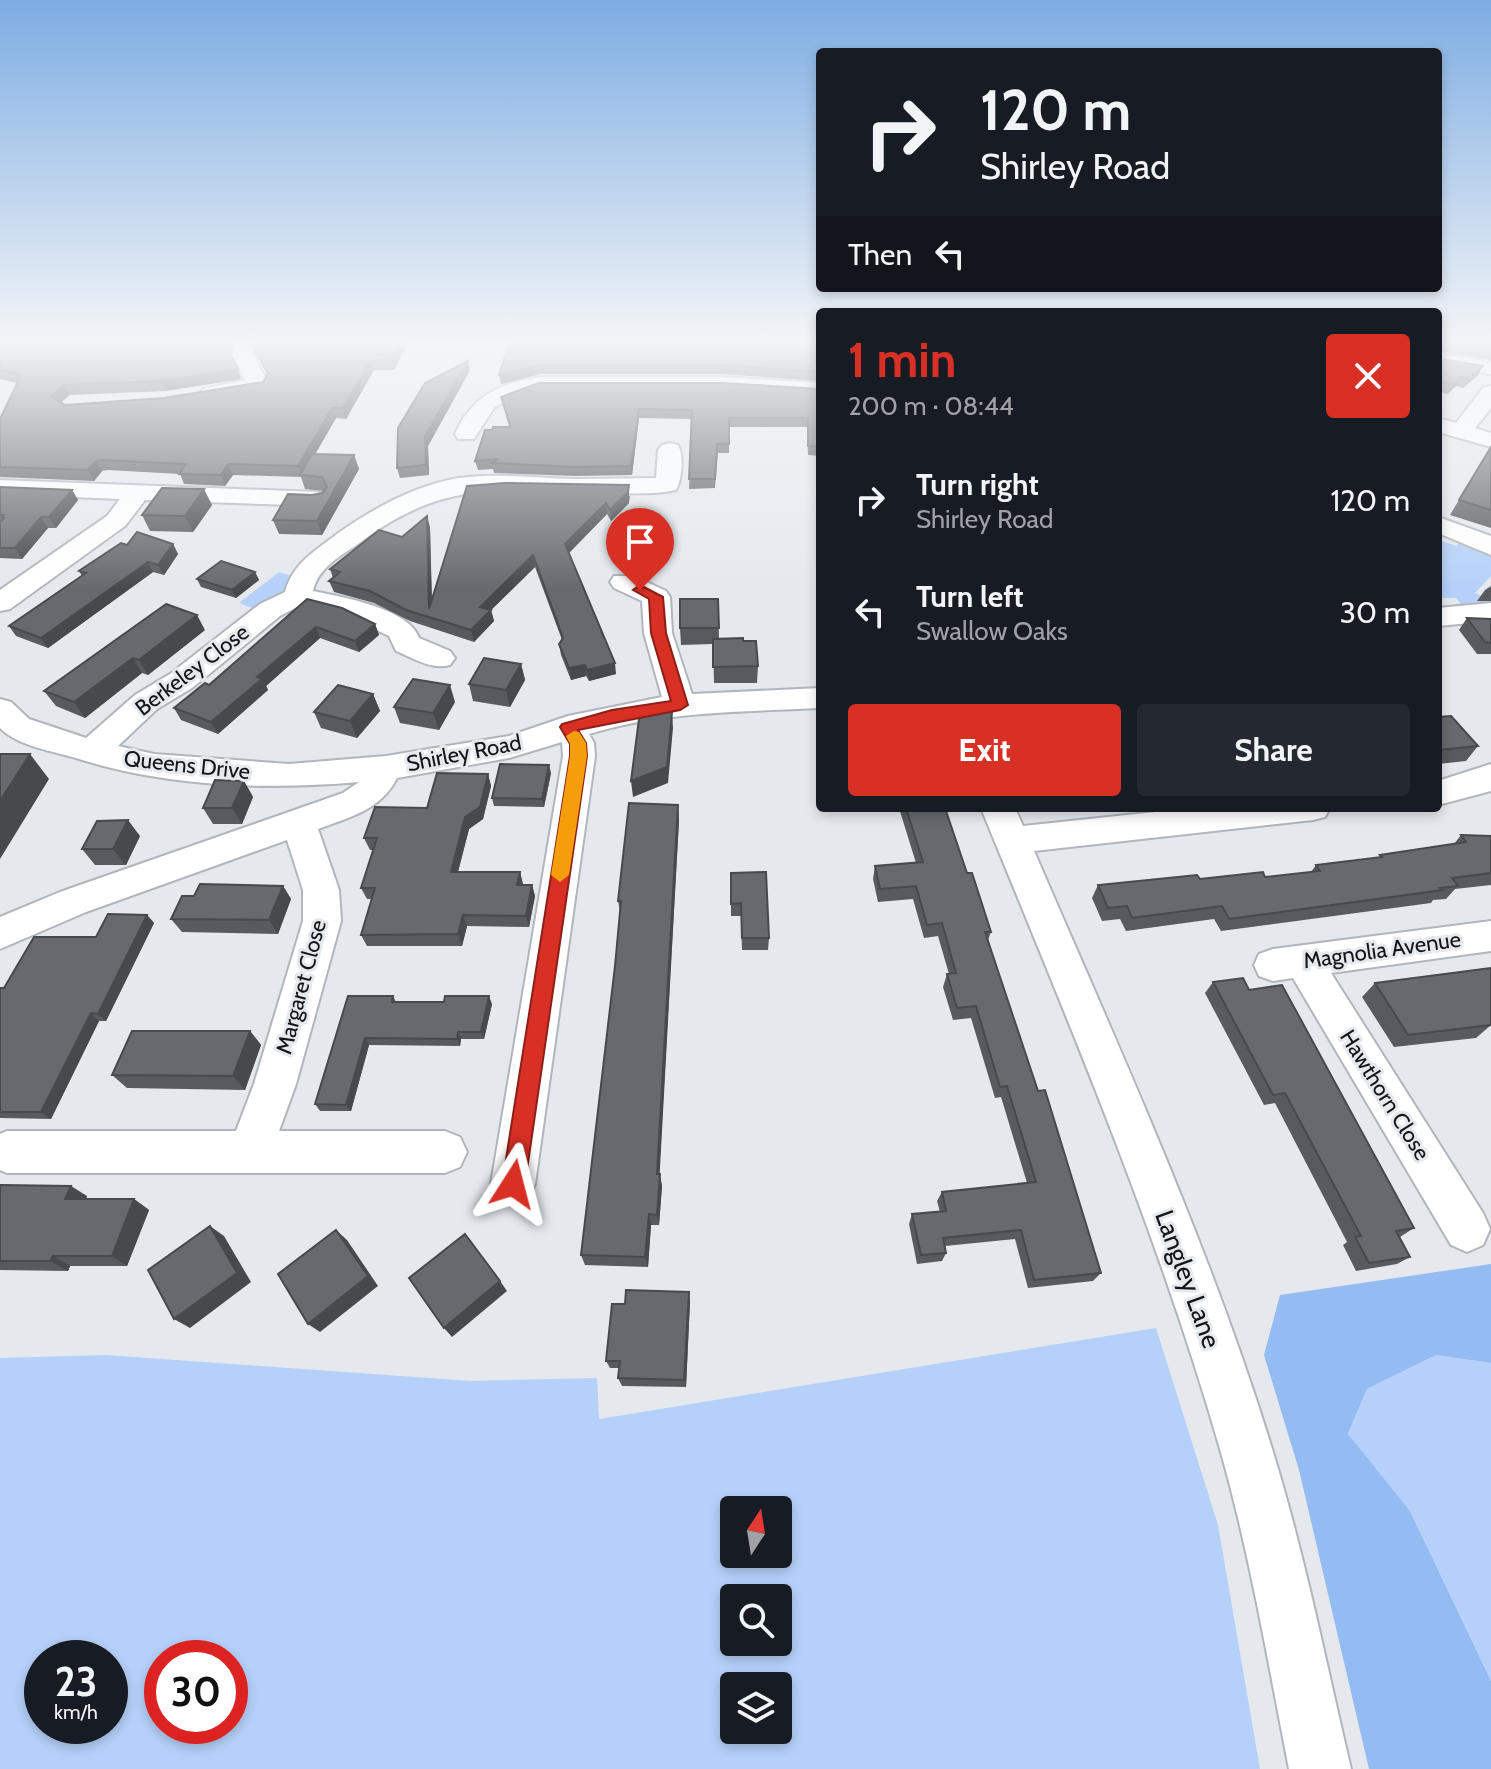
<!DOCTYPE html>
<html lang="en">
<head>
<meta charset="utf-8">
<style>
  body { margin:0; font-family:Cabin,sans-serif; background:#242831; color:#f1f3f6; height:100vh; display:flex; flex-direction:column; font-size:30px; white-space:nowrap }
  * { box-sizing:border-box; margin:0 }
  p { font-size:26px; color:#9ea1a6 }
  .icon { flex:none; width:44px; height:44px; fill:none; stroke:currentColor; stroke-width:2; stroke-linecap:round; stroke-linejoin:round }
  .map { position:relative; flex:1; overflow:hidden }
  .drawer { position:absolute; left:816px; top:308px; width:626px; height:504px; display:flex; flex-direction:column; background:#171b24; border-radius:8px; box-shadow:0 4px 12px #0003 }
  .drawer>* { flex:none }
  .guide { position:absolute; left:816px; top:48px; width:626px; height:244px; border-radius:8px; box-shadow:0 4px 12px #0003; background:#171b24; color:#f1f3f6; overflow:hidden }
  .needle { width:52px; rotate:12deg }
  .buttons { position:absolute; left:720px; top:1496px; display:grid; gap:16px }
  .buttons a { display:grid; place-items:center; width:72px; height:72px; border-radius:8px; background:#171b24; box-shadow:0 4px 12px #0003; font-size:40px }
  .speed { position:absolute; left:24px; top:1640px; display:flex; gap:16px; font-size:40px; font-weight:700; text-align:center }
  .speed>* { display:grid; place-content:center; width:104px; height:104px; border-radius:50%; background:#171b24; box-shadow:0 4px 12px #0003; line-height:1 }
  .speed small { font-size:20px; font-weight:400 }
  .speed .limit { border:12px solid #d22; background:#fff; color:#111 }
  .pin { position:absolute; display:grid; place-items:center; width:68px; height:68px; color:#fff; margin:-82px -34px; border-radius:50% 50% 50% 0; rotate:-45deg; box-shadow:0 0 8px #0007 }
  .pin .icon { rotate:45deg }
  .me { position:absolute; width:88px; margin:-44px; rotate:9deg; stroke-linejoin:round; filter:drop-shadow(0 0 6px #0008) }
  .turn { display:flex; align-items:center; gap:28px; height:168px; padding:0 32px; font-size:36px }
  .turn .icon { width:104px; height:104px; stroke-width:2.5 }
  .turn b { display:block; font-size:56px; line-height:68px }
  .then { display:flex; align-items:center; height:76px; padding:0 32px; background:#0003; gap:16px; font-size:30px }
  .round { display:grid; place-items:center; flex:none; width:84px; height:84px; border-radius:8px; background:#242831 }
  .head { display:flex; align-items:center; justify-content:space-between; height:136px; padding:0 32px }
  h1 { font-size:48px; font-weight:700; line-height:60px; color:#d93025 }
  .action { display:flex; gap:16px; margin-top:auto; padding:16px 32px }
  .action a { flex:1; height:92px; border-radius:8px; background:#d93025; color:#fff; font-size:32px; font-weight:700; line-height:92px; text-align:center }
  .action a+a { background:#242831; color:#f1f3f6 }
  ul { padding:0; list-style:none }
  li { display:flex; align-items:center; gap:24px; height:112px; padding:0 32px }
  li div { flex:1 }
  li b { display:block; font-size:30px }
  li em { font-style:normal }
  .map>svg:first-child { display:block }
  .green { fill:#b5d0f9; fill-rule:evenodd }
  .forest { fill:#95bbf3 }
  .lines { fill:none; stroke-linecap:round; stroke-linejoin:round }
  .minor-casing { stroke:#b2b5bb; stroke-width:4 }
  .minor { fill:#fff; fill-rule:evenodd }
  .wall { fill:#585a5f }
  .shaded-wall { fill:#474a4d }
  .building { fill:#66696e; stroke:#474a4d; stroke-width:2 }
  .route { fill:#d93025; stroke:#8d1f18; stroke-width:2 }
  .slow { fill:#f59e0b }
  .labels { text-anchor:middle; dominant-baseline:central; stroke-width:6; stroke-linejoin:round; paint-order:stroke }
  .street-label { font-size:22px; fill:#121415; stroke:#e5e9ee }
  .near-street-label { font-size:26px; fill:#121415; stroke:#e5e9ee }
</style>
</head>
<body>
<div class="map">
<svg width="1491" height="1769" viewBox="0 0 1491 1769">
  <rect width="100%" height="100%" fill="#e5e9ee"/>
  <path class="green" d="M1460,537L1491,553V576L1475,593L1491,600V605L1466,611L1456,598H1438V540L1457,546Z
    M279,572L298,578L295,587L259,611L239,603Z
    M1156,1328L1218,1525L1260,1769H0V1358L106,1355L471,1381L597,1378L599,1419ZM778,1510V1554H734V1510ZM778,1598V1642H734V1598ZM110,1658V1726H42V1658ZM230,1658V1726H162V1658ZM778,1686V1730H734V1686Z
    M1436,1355L1491,1363V1681L1410,1511L1348,1435L1367,1389Z"/>
  <path class="forest" d="M1491,1264V1363L1436,1355L1367,1389L1348,1434L1410,1511L1491,1681V1769H1369L1299,1470L1264,1355L1280,1295Z"/>
  <g class="lines">
    <g class="minor-casing">
      <path id="minor" d="M235,341H255L253,355L269,384L266,389L211,401L203,399L200,394L203,389L245,380L233,355Z
        M1438,354L1491,362V374L1438,366Z
        M540,377H721L820,383V395L721,389H540L512,397L494,408L474,439H458L455,434C472,396 500,383 540,377Z
        M1491,386V408L1475,428L1491,433V447L1438,432V418L1456,423L1483,388Z
        M670,443L678,445C684,455 682,480 676,490C654,495 630,493 608,493C503,494 450,474 358,544C339,557 318,568 313,591C341,597 409,608 419,638L450,651L455,658L450,665C431,670 413,658 396,651L389,636L347,616L301,605L280,616L192,688L157,709L118,746L154,754L289,764L386,756L509,736L568,716L662,697L644,633L642,601L614,588L610,582L614,576H634L666,591L670,597L672,633L692,694L820,688V708C743,712 663,711 589,734L594,743L595,756L535,1184L529,1199L513,1206L497,1199L491,1184L563,756L562,742L509,758L397,778C381,810 350,817 318,829L339,890L341,921L296,1084L279,1131H445L460,1137L467,1152L460,1167L445,1173H7L0,1170V1134L7,1131H236L254,1084L303,921V890L287,840L86,912L0,949V917L60,892L343,793L359,782C267,790 168,787 79,759C54,751 19,747 0,728V699L11,702L29,719L86,738L135,695L170,674L260,604L285,592C293,563 315,551 337,534C372,509 416,485 459,478C498,473 536,478 576,479C602,479 629,478 656,478L658,450L662,445Z
        M0,480L317,492L326,494L329,499L326,504L317,506L145,500L125,526L10,609L0,611V590L107,516L120,499L0,494Z
        M1438,517L1491,536V555L1438,533Z
        M1491,603V621L1438,626V608Z
        M1491,764V791L1438,805V781Z
        M981,808H1015L1023,826L1193,808H1330L1325,817L1313,820L1034,851C1119,1048 1210,1246 1273,1452C1305,1556 1326,1663 1351,1769H1289C1268,1662 1250,1554 1220,1449C1157,1230 1067,1018 981,808Z
        M1491,921V951L1331,973L1483,1213L1490,1229L1483,1245L1467,1252L1451,1245L1293,978L1273,981L1259,976L1254,965L1259,954L1273,949Z"/>
    </g>
    <use href="#minor" class="minor"/>
  </g>
  <path class="wall" d="M0,341H234L231,355L241,379L165,391L70,395L61,402L65,405L164,398L263,382L267,374L256,354L252,345L409,341L394,370H374L346,419L336,418L315,454L354,455L359,469L322,535L279,534L273,520L312,495L322,493L324,491L305,489L301,477L233,475L225,486L184,484L180,474L108,470L102,471L94,481L0,477V419L17,383L0,379Z
    M510,341H820V381L721,374H540L501,384Z
    M1438,341H1491V360L1441,352L1440,359L1483,366L1478,375L1463,388L1456,386L1447,394L1438,391Z
    M470,370L428,446L429,475L400,478L397,468Z
    M820,389V456L808,455L807,427H729V453H718L715,488L689,489L692,419L639,418L632,475L576,476L494,473L493,469L478,470L475,461L492,430L509,427L501,397Z
    M1491,446V528L1450,515Z
    M467,486L630,496L629,503L611,521L607,514L569,553L616,674L589,681L586,676L571,680L561,655L559,644L562,640L535,567L491,610L494,621L474,642L410,621L374,603L334,592L329,581L333,578L330,569L402,537L430,527L432,599Z
    M0,487L72,490L78,500L56,528H48L22,559L0,558Z
    M212,505L193,532L150,531L142,515Z
    M173,544L178,554L164,575L153,572L48,648L16,636L9,626L82,576L79,571L127,545Z
    M255,572L259,580L236,598L201,587L197,579Z
    M1491,586V601H1477L1485,590Z
    M307,599L375,624L379,635L359,652L320,638L266,686L268,690L218,734L181,720L174,708L209,685Z
    M718,599L719,639L743,641L758,666L757,683H714L713,644L681,645L680,628Z
    M1467,618L1491,619V654H1477L1459,630Z
    M205,630L148,675L142,673L85,718L56,706L44,691Z
    M521,664L525,680L510,707L473,701L469,684Z
    M373,694L380,711L357,738L321,728L314,712Z
    M455,702L439,730L400,723L394,707Z
    M1438,717L1478,746L1466,761L1438,764Z
    M551,773L544,807L494,806L492,798Z
    M488,774L491,786L483,819L469,829L458,872H520L523,885H532L535,896L529,927L467,926L462,946H367L361,935L372,899H367L361,888L373,850H370L364,838L427,808Z
    M244,781L253,797L242,824H213L203,808Z
    M678,805L679,820L659,1174L662,1186L659,1225H651L648,1267L585,1265L581,1255L615,966L620,911L618,901Z
    M899,808H945L967,873L991,932L988,940L1011,1011L1101,1273L1093,1281L1028,1288L1015,1239L945,1246L946,1253L942,1261L917,1264L909,1224L912,1214L940,1212L937,1201L942,1192L1027,1183L1001,1097L995,1098L971,1018L953,1020L943,987L947,974H949L938,936L924,938L913,899L878,902L873,879L875,866L916,863Z
    M1461,835L1491,836V885L1455,889L1446,899L1433,900L1431,903L1221,931L1214,919L1126,931L1120,919L1102,921L1092,898L1098,885L1265,877L1311,872L1316,865L1378,858L1380,855L1454,844Z
    M140,836L126,865H95L82,849Z
    M731,873L769,938L768,950H742L741,916H731Z
    M283,886L291,899L278,934L182,932L171,919L194,896Z
    M147,915L154,923L106,1021H99L51,1119L0,1118V988H4L96,937Z
    M1213,982L1249,990L1414,1228L1400,1237L1410,1257L1397,1264L1356,1271L1343,1245L1347,1242L1275,1103L1264,1105L1205,993Z
    M1375,983L1491,1025L1476,1038L1394,1047L1362,997Z
    M393,996L396,1002L492,1004L484,1039H461L460,1046L369,1045L351,1111H320L315,1104Z
    M250,1031L261,1045L245,1090L127,1088L112,1075Z
    M0,1185L87,1196L86,1199H134L149,1210L127,1266H70L68,1271L0,1270Z
    M690,1301L686,1387L622,1386L618,1378L619,1368H610L606,1361Z"/>
  <path class="shaded-wall" d="M228,341H234L230,356L226,347Z
    M401,341H409L394,370L391,360Z
    M371,360L374,370L346,419L343,408Z
    M468,361L470,370L428,446L429,475L426,465L425,436Z
    M539,365L540,374L501,384L499,375Z
    M1483,366L1478,375L1463,388L1468,379Z
    M238,369L241,379L165,391L160,381Z
    M1461,377L1456,386L1447,394L1452,385Z
    M64,385L70,395L56,406L51,396Z
    M332,408L336,418L302,477L298,466Z
    M639,409V418L632,475L631,466Z
    M354,455L359,469L322,535L317,521Z
    M96,461L102,471L94,481L88,470Z
    M228,464L233,475L225,486L221,475Z
    M629,485V503L611,521L610,510Z
    M204,489L212,505L193,532L185,516Z
    M72,490L78,500L56,528L49,517Z
    M606,503L607,514L567,555L565,544Z
    M427,516L430,527L432,618L429,609Z
    M41,517L48,528L22,559L15,548Z
    M173,544L178,554L164,575L158,565Z
    M533,555L535,567L491,610L494,621L474,642L471,630L480,607Z
    M148,562L153,572L48,648L41,638Z
    M255,572L259,580L236,598L232,590Z
    M197,615L205,630L148,675L139,660Z
    M375,624L379,635L359,652L355,641Z
    M316,627L320,638L266,686L268,690L218,734L211,722L257,677Z
    M133,658L142,673L85,718L74,702Z
    M615,663L616,674L589,681L587,670Z
    M521,664L525,680L510,707L506,690Z
    M585,665L586,676L571,680L569,668Z
    M450,685L455,702L439,730L433,713Z
    M373,694L380,711L357,738L350,721Z
    M672,712L673,728L668,783L633,797L631,781Z
    M30,754L49,779L0,859V801Z
    M549,765L551,773L544,807L542,799Z
    M488,774L491,786L483,819L469,829L455,883L451,872L465,817Z
    M244,781L253,797L242,824L232,808Z
    M678,805L679,820L659,1186L657,1174Z
    M128,820L140,836L126,865L113,849Z
    M520,872L523,884L520,896L517,885Z
    M532,885L535,896L529,927L526,916Z
    M283,886L291,899L278,934L269,920Z
    M147,915L154,923L106,1021L98,1014Z
    M463,915L467,926L462,946L458,934Z
    M489,996L492,1004L484,1039L481,1032Z
    M91,1013L99,1021L51,1119L41,1112Z
    M250,1031L261,1045L245,1090L233,1076Z
    M458,1032L461,1039L460,1046L457,1039Z
    M365,1038L369,1045L351,1111L346,1105Z
    M660,1174L662,1186L659,1225L657,1215Z
    M71,1186L87,1196L82,1209L65,1199Z
    M134,1199L149,1210L127,1266L112,1256Z
    M649,1214L651,1225L648,1267L645,1257Z
    M210,1226L224,1236L251,1282L190,1328L174,1319Z
    M336,1230L347,1240L378,1286L320,1332L308,1324Z
    M53,1256L70,1266L68,1271L50,1261Z
    M500,1281L507,1291L452,1337L444,1328Z
    M689,1292L690,1301L686,1387L684,1380Z"/>
  <path class="building" d="M0,341H228L226,347L238,369L160,381L64,385L51,396L65,405L164,398L263,382L268,373L252,345L253,341H401L391,360H371L343,408H332L298,466L228,464L221,475L179,474L186,464H183L103,460L96,461L88,470L0,467V419L21,375L0,370Z
    M510,341H820V361H815L820,365V372L721,365H539L499,375Z
    M1438,341H1491V351L1441,343L1440,359L1483,366L1468,379L1461,377L1452,385L1438,381Z
    M468,361L425,436L426,465L397,468L398,428L425,383Z
    M539,383H721L820,389V446H808V418H729V444H717L715,479H689L692,410L639,409L631,466L575,467L492,463L498,459L475,461L485,430H492L493,427H511L501,397Z
    M1491,447V510L1459,500Z
    M312,454L354,455L317,521L273,520L288,494L312,495L322,493L327,487L322,477L300,475Z
    M505,483L629,485L628,492L610,510L606,503L565,544L615,663L587,670L585,665L569,668L559,644L563,638L533,555L480,607L491,610L471,630L406,610L370,591L329,581L340,572L330,569L379,530L402,537L427,516L429,609L467,486Z
    M0,487L72,490L49,517H41L15,548H0V522L4,518L2,517L4,515H0Z
    M162,488L204,489L185,516L142,515Z
    M137,532L173,544L158,565L148,562L41,638L9,626L86,573L79,571L121,543L127,545Z
    M221,561L255,572L232,590L197,579Z
    M307,599L342,608L375,624L355,641L316,627L257,677L262,679L211,722L174,708L205,683L209,685Z
    M680,599H718L719,628H680Z
    M166,604L197,615L139,660L133,658L74,702L44,691Z
    M1467,618L1491,619V643L1485,642Z
    M743,638V641H756L758,666L713,667V639Z
    M484,658L521,664L506,690L469,684Z
    M413,679L450,685L433,713L394,707Z
    M338,685L373,694L350,721L314,712Z
    M640,711L672,712L667,767L631,781Z
    M1451,716L1478,746L1438,750V717Z
    M0,754H30L0,801Z
    M500,764L549,765L542,799L492,798Z
    M437,773L488,774L480,807L465,817L451,872H520L517,885H532L526,916L463,915L458,934L361,935L375,888H361L377,838H364L375,807L427,808Z
    M215,780L244,781L232,808H203Z
    M629,803L678,805L657,1174H660L657,1215L649,1214L645,1257L581,1255L615,966L621,901H618Z
    M906,808H945L967,873H972L991,932H985L1038,1091L1045,1090L1101,1273L1034,1280L1021,1230L943,1238L946,1253L921,1255L912,1214L946,1211L942,1192L1036,1182L1007,1086L1000,1087L976,1006L957,1008L947,974L956,973L942,923L927,925L916,886L880,889L875,866L923,862Z
    M128,820L113,849H82L97,821Z
    M1461,835L1491,836V873L1452,878L1458,886L1440,888L1443,890L1229,919L1222,906L1132,918L1127,906L1108,908L1098,885L1197,875L1200,879L1263,872L1265,877L1320,871L1316,865L1382,857L1380,855L1466,842Z
    M766,872L769,938H742L741,903L731,904V873Z
    M200,884L283,886L269,920L171,919L182,896H194Z
    M108,914L147,915L98,1014L91,1013L41,1112H0V988H4L34,937H96Z
    M1491,968V1025L1408,1035L1375,983Z
    M1243,978L1249,990L1282,985L1414,1228L1396,1231L1410,1257L1369,1263L1355,1237L1361,1236L1285,1093L1273,1095L1213,982Z
    M348,996H393L392,1002H444L445,996H489L481,1032H458L457,1039L365,1038L346,1105L315,1104Z
    M132,1031H250L233,1076L112,1075Z
    M0,1185L71,1186L65,1199H134L112,1256H53L50,1261H0Z
    M210,1226L237,1273L174,1319L148,1270Z
    M336,1230L368,1276L308,1324L278,1274Z
    M465,1234L500,1281L444,1328L409,1278Z
    M626,1290L689,1292L684,1380L618,1378L620,1361H606L612,1304H625Z"/>
  <linearGradient id="sky" x2="0" y2="1"><stop stop-color="#7dace2"/><stop offset="0.58" stop-color="#f3f5f7"/><stop offset="1" stop-color="#f3f5f7" stop-opacity="0"/></linearGradient>
  <rect width="1491" height="589" fill="url(#sky)"/>
  <path class="route" d="M640,585L663,597L666,633L688,705L680,710L578,730L586,743L587,756L525,1184L521,1192L513,1195L505,1192L502,1184L570,756V744L560,727L562,724L612,710L671,701L651,633L649,599L633,590Z"/>
  <path class="slow" d="M574,731L579,732L586,743L587,756L569,875L560,882L551,875L570,756V744L566,736Z"/>
  <g class="labels">
    <g class="street-label">
      <text transform="translate(192 670) rotate(-37)">Berkeley Close</text>
      <text transform="translate(464 753) rotate(-11)">Shirley Road</text>
      <text transform="translate(187 765) rotate(6)">Queens Drive</text>
      <text transform="translate(1382 950) rotate(-8)">Magnolia Avenue</text>
      <text transform="translate(301 987) rotate(-75)">Margaret Close</text>
      <text transform="translate(1385 1095) rotate(58)">Hawthorn Close</text>
    </g>
    <g class="near-street-label">
      <text transform="translate(1188 1279) rotate(70)">Langley Lane</text>
    </g>
  </g>
</svg>
<div class="buttons">
<a><svg class="needle" viewBox="-14 -14 28 28"><path d="M0-13l5 13h-10z" fill="#e53935"/><path d="M0 13l5-13h-10z" fill="#9ea1a6"/></svg></a>
<a><svg class="icon" aria-label="search" viewBox="0 0 24 24"><circle cx="10" cy="10" r="6"/><path d="M15 15l6 6"/></svg></a>
<a><svg class="icon" aria-label="layers" viewBox="0 0 24 24"><path d="M12 4l9 5-9 5-9-5zM3 14l9 5 9-5"/></svg></a>
</div>
<div class="speed"><div>23<small>km/h</small></div><div class="limit">30</div></div>
<div class="pin" style="left:640px;top:590px;background:#d93025"><svg class="icon" aria-label="arrive" viewBox="0 0 24 24"><path d="M6 21V4h12l-3 4 3 4H6"/></svg></div>
<svg class="me" style="left:513px;top:1184px" viewBox="-20 -20 40 40"><path d="M0-17L14 15 0 8-14 15z" fill="#d93025" stroke="#fff" stroke-width="4"/></svg>
<div class="guide">
<div class="turn"><svg class="icon" aria-label="right" viewBox="0 0 24 24"><path d="M7 20v-9h11M14 6l5 5-5 5"/></svg><div><b>120 m</b>Shirley Road</div></div>
<div class="then">Then<svg class="icon" aria-label="left" viewBox="0 0 24 24"><path d="M17 20v-9H6M10 6l-5 5 5 5"/></svg></div>
</div>
<section class="drawer">
<div class="head"><div><h1>1 min</h1><p>200 m · 08:44</p></div><a class="round" style="background:#d93025;color:#fff"><svg class="icon" aria-label="close" viewBox="0 0 24 24"><path d="M6 6l12 12M18 6L6 18"/></svg></a></div>
<ul>
<li><svg class="icon" aria-label="right" viewBox="0 0 24 24"><path d="M7 20v-9h11M14 6l5 5-5 5"/></svg><div><b>Turn right</b><p>Shirley Road</p></div><em>120 m</em></li>
<li><svg class="icon" aria-label="left" viewBox="0 0 24 24"><path d="M17 20v-9H6M10 6l-5 5 5 5"/></svg><div><b>Turn left</b><p>Swallow Oaks</p></div><em>30 m</em></li>
</ul>
<div class="action"><a>Exit</a><a>Share</a></div>
</section>
</div>
</body>
</html>
